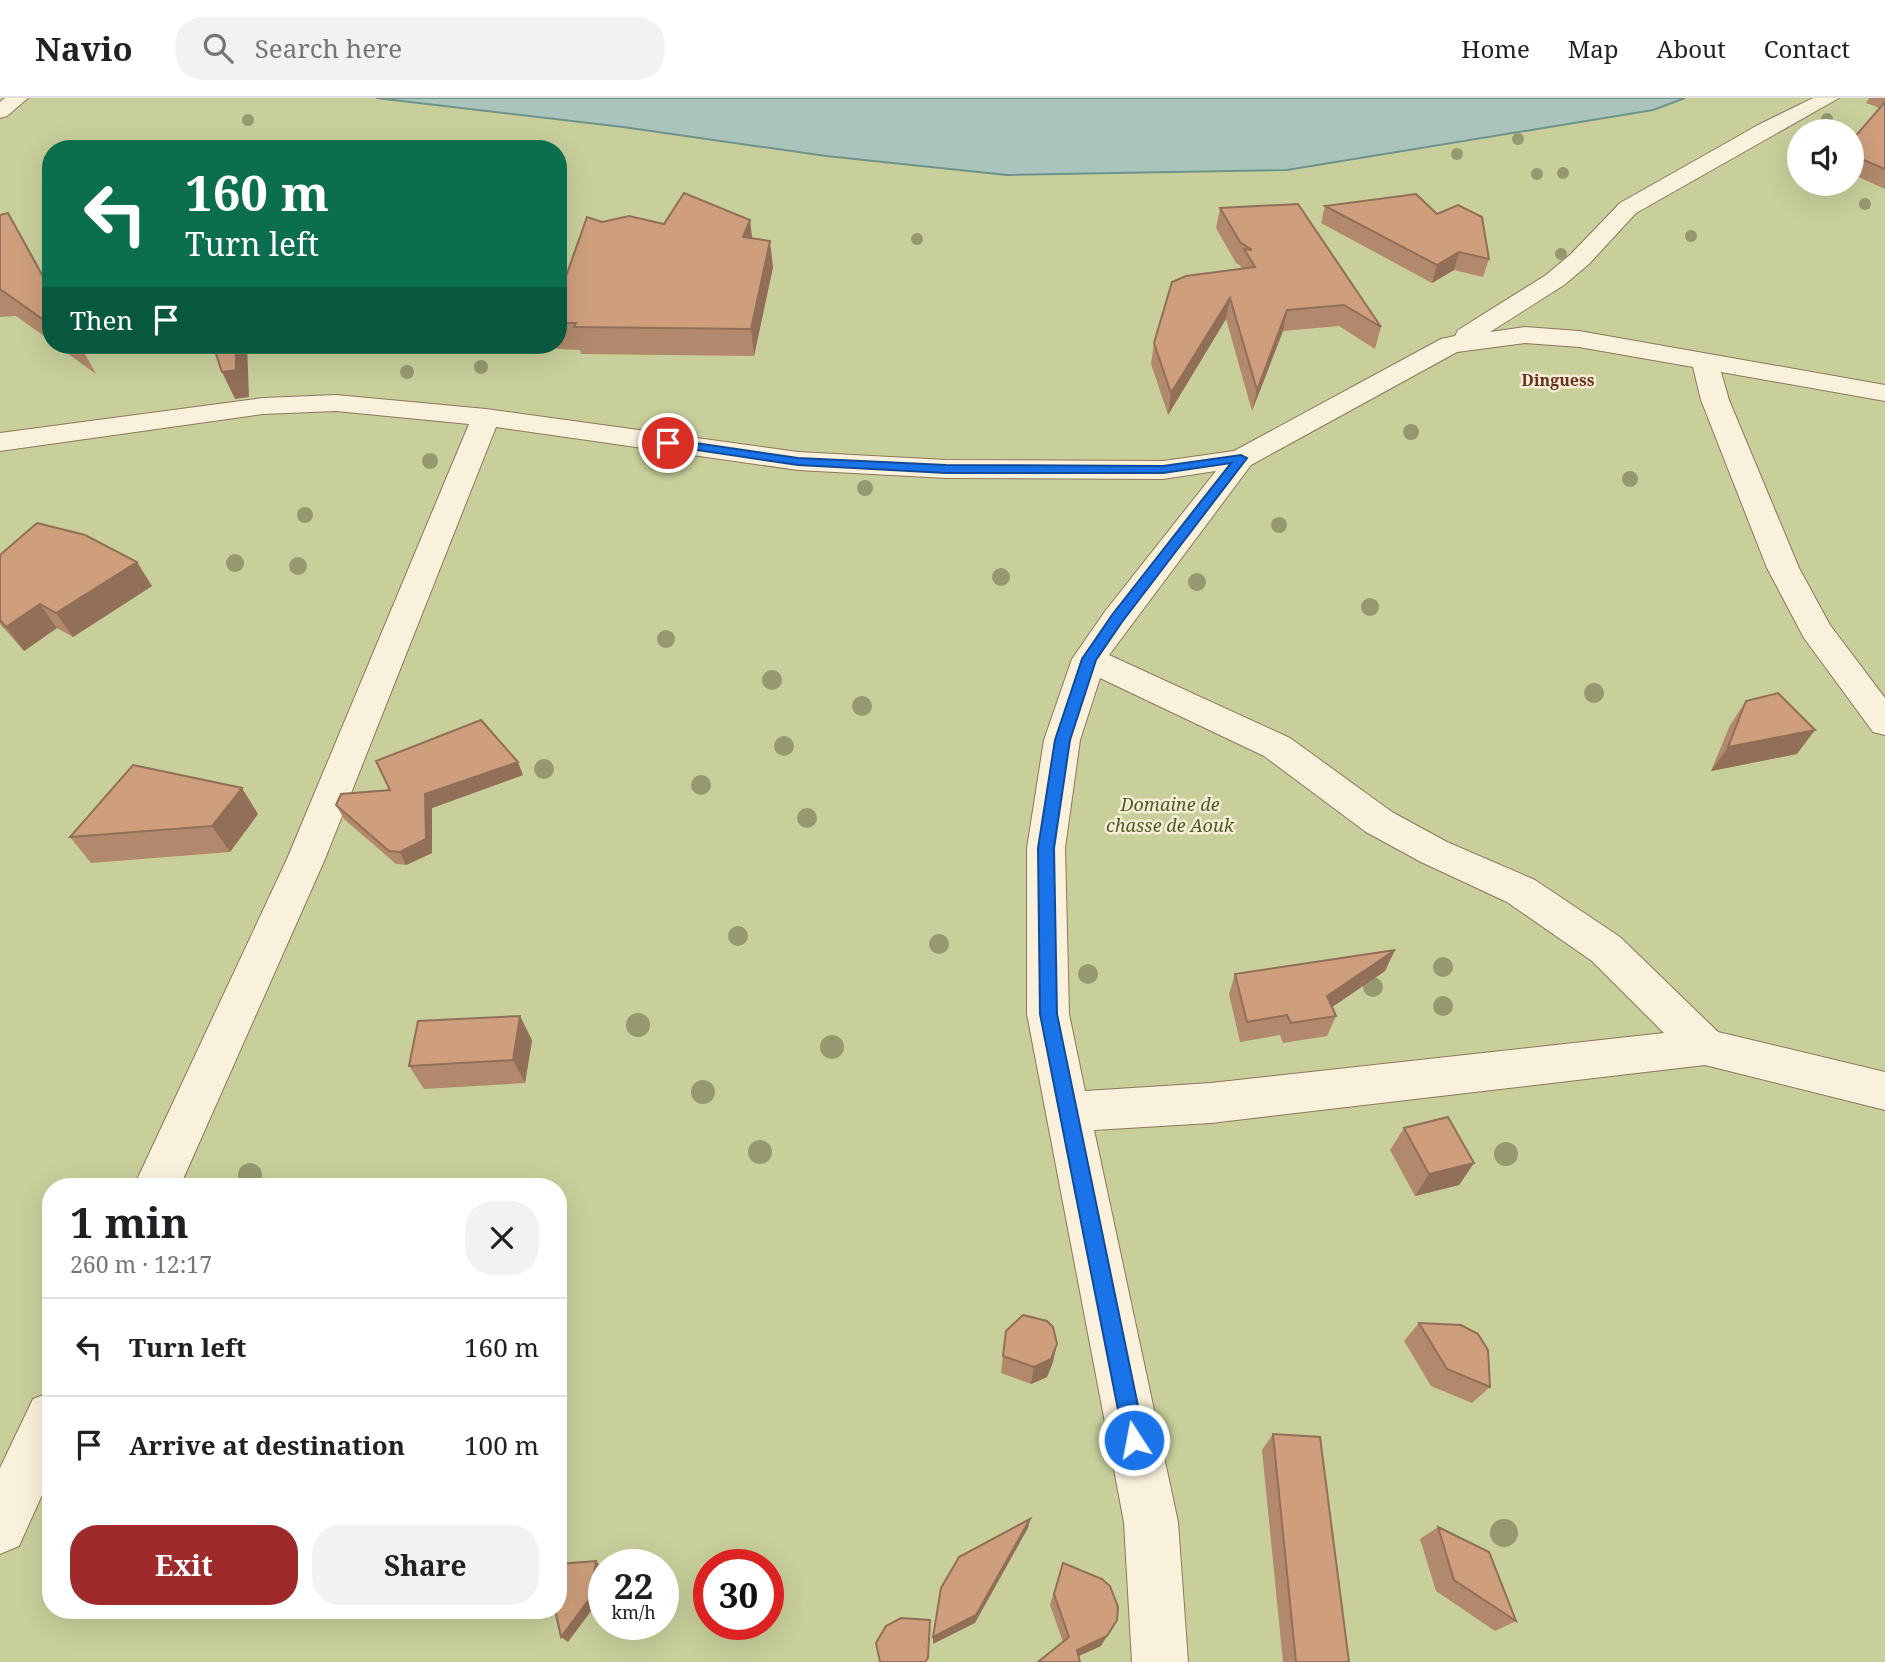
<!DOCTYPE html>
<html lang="en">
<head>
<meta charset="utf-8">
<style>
  body { margin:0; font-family:"Noto Serif",serif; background:#f2f2f2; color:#202124; height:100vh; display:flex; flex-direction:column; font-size:26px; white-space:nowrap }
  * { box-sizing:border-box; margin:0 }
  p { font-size:23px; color:#757577 }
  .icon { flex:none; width:38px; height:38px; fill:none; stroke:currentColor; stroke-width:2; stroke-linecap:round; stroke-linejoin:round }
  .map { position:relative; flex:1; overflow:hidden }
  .side { position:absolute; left:42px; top:1080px; width:525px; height:441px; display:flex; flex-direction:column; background:#fff; border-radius:28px; box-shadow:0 7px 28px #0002 }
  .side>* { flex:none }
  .hud { position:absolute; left:42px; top:42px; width:525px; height:214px; border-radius:28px; box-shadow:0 7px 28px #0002; background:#0b6e4f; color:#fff; overflow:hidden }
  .fabs { position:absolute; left:1787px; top:21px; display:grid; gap:14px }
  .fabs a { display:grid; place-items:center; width:77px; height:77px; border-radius:50%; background:#fff; box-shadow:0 7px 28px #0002; font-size:35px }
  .speed { position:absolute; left:588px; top:1451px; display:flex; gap:14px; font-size:35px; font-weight:700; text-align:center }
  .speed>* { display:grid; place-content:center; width:91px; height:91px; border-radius:50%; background:#fff; box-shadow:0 7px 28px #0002; line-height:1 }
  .speed small { font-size:18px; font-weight:400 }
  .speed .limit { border:10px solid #d22; background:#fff; color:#111 }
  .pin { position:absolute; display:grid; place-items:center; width:60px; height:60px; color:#fff; margin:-30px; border:4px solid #fff; border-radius:50%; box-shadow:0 2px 7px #0007 }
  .me { position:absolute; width:77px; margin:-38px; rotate:349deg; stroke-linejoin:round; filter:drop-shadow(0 0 5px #0008) }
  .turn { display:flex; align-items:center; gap:24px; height:147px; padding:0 28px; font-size:32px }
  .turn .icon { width:91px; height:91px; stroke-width:2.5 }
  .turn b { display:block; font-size:49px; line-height:60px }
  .then { display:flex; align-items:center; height:66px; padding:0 28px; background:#0003; gap:14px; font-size:26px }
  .round { display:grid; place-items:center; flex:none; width:74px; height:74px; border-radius:28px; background:#f2f2f2 }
  .overview { display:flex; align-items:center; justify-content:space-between; height:119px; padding:0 28px }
  h1 { font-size:42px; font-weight:700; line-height:52px }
  .cta { display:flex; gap:14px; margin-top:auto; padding:14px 28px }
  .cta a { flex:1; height:80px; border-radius:28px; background:#9e2a2b; color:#fff; font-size:28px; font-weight:700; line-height:80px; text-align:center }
  .cta a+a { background:#f2f2f2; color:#202124 }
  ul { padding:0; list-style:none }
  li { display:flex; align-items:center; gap:21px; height:98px; padding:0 28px; border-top:2px solid #e0e0e0 }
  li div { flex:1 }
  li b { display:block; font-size:26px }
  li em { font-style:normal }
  header { display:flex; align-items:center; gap:42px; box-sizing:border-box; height:98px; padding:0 35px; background:#fff; border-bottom:2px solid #e0e0e0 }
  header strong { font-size:33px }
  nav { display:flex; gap:38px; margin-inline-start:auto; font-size:24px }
  .search { width:490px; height:63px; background:#f2f2f2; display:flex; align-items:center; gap:18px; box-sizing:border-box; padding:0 24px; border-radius:28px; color:#757577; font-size:26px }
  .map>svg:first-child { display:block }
  .green { fill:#c9cf9b; fill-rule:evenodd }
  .water { fill:#a9c4bc; stroke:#6f938a; stroke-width:2 }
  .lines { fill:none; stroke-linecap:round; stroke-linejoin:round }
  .street-casing { stroke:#8d765c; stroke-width:2 }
  .street { fill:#faf1dc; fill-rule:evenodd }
  .tree { fill:#96986f }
  .wall { fill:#b2896c }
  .shaded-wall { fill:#916f58 }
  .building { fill:#cf9f7d; stroke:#916f58; stroke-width:2 }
  .route { fill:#1a73e8; stroke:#114b97; stroke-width:2 }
  .labels { text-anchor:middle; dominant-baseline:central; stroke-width:5; stroke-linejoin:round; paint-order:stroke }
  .far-neighbourhood-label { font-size:16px; font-weight:bold; fill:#6b2e1e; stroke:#f7eed8 }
  .park-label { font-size:18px; font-style:italic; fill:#4d5a26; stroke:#f7eed8 }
</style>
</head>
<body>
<header>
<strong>Navio</strong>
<div class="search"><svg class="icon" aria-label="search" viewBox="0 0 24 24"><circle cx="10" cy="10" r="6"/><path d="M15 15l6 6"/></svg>Search here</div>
<nav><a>Home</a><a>Map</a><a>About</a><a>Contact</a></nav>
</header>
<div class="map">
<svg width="1885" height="1564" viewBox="0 0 1885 1564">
  <rect width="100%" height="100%" fill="#f0e4c8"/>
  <path class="green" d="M0,0H1885V1564H0ZM1799,33H1852V86H1799ZM51,51H558V247H51ZM51,1088H558V1512H51ZM604,1466H663V1526H604ZM709,1466H768V1526H709Z"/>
  <path class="water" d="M376,0H1685L1653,12L1287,72L1007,77L826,58L623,29Z"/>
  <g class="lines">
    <g class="street-casing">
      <path id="street" d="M5,0H28L7,18L0,20V4Z
        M1813,0H1839L1636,115L1589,166L1564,187L1490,234L1525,229L1579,233L1885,287V303L1721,274L1729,302L1799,470L1830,527L1885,600V637L1873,634L1804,540L1767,470L1701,302L1693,269L1579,249L1525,245L1457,254L1251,367L1109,557L1290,640L1392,714L1447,744L1535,782L1620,839L1718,934L1885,974V1012L1705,967L1211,1025L1094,1032L1178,1424L1188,1564H1132L1124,1424L1027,916V750L1044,642L1072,561L1106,512L1216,373L1163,381L946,380L798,372L496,329L325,761L180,1088H134L287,761L469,326L336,313L263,316L0,353V335L263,300L336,297L486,311L798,354L946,362L1163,363L1234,353L1441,241L1455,238L1458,232L1546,177L1571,156L1620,105L1758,27ZM1100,580L1264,658L1366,734L1421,764L1507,804L1592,863L1664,935L1211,985L1085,993L1069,916L1065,750L1080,642Z
        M51,1294V1377L19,1448L0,1456V1370L33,1301Z"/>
    </g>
    <use href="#street" class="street"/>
  </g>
  <g class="tree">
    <circle cx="1827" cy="21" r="6"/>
    <circle cx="248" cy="22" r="6"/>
    <circle cx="1518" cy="41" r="6"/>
    <circle cx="1457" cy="56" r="6"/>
    <circle cx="1563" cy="75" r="6"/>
    <circle cx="1537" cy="76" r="6"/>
    <circle cx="1865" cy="106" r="6"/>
    <circle cx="1691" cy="138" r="6"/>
    <circle cx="917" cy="141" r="6"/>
    <circle cx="1561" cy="156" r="6"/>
    <circle cx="481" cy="269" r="7"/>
    <circle cx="407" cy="274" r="7"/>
    <circle cx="1411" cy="334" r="8"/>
    <circle cx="430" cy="363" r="8"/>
    <circle cx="1630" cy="381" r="8"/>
    <circle cx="865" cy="390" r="8"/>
    <circle cx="305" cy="417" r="8"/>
    <circle cx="1279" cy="427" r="8"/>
    <circle cx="235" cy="465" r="9"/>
    <circle cx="298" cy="468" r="9"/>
    <circle cx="1001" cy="479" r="9"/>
    <circle cx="1197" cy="484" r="9"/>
    <circle cx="1370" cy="509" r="9"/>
    <circle cx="666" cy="541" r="9"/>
    <circle cx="772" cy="582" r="10"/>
    <circle cx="1594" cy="595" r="10"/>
    <circle cx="862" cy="608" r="10"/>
    <circle cx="784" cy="648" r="10"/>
    <circle cx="544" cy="671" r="10"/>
    <circle cx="701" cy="687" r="10"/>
    <circle cx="807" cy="720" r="10"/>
    <circle cx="738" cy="838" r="10"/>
    <circle cx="939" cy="846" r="10"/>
    <circle cx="1443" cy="869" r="10"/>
    <circle cx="1088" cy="876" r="10"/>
    <circle cx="1373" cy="889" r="10"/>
    <circle cx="1443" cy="908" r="10"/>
    <circle cx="638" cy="927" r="12"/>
    <circle cx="832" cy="949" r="12"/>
    <circle cx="703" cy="994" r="12"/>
    <circle cx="760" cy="1054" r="12"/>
    <circle cx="1506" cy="1056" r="12"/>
    <circle cx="250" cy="1077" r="12"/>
    <circle cx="1504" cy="1435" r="14"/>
  </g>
  <path class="wall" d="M1869,0H1885V91L1852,76V42L1880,10L1866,5Z
    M1325,108L1437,116L1489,161L1483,179L1454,172L1432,185L1321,125Z
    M1220,110L1381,229L1375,251L1339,228L1283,233L1252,313L1226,221L1168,317L1151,266L1154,245L1240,171L1241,168L1236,165L1216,130Z
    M0,117L51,192V243L16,218L0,219Z
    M750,122L752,140L773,169L754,258L581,256L580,252L557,251L556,247H558V201L602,124L664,126Z
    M56,247H80L96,276Z
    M348,247H435L432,252Z
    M0,457L152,488L73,539L57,530L24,553L0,526Z
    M1746,603L1797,656L1711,673L1730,627Z
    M523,677L432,710V755L406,767L396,766L344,721L336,707L390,692Z
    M258,716L230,754L91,765L70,739Z
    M1385,873L1332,909L1336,918L1327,938L1283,945L1280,937L1240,944L1229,896L1235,876Z
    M532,942L525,985L424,991L409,968Z
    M1404,1030L1474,1065L1459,1087L1415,1098L1390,1052Z
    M1419,1225L1490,1289L1472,1305L1431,1288L1404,1243Z
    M1003,1258L1053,1264L1047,1279L1031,1286L1001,1275Z
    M1273,1336L1349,1564H1283L1262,1352Z
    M1438,1429L1516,1523L1495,1533L1436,1493L1420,1441Z
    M1063,1465L1101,1548L1079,1558L1063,1544L1050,1507Z"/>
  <path class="shaded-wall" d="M750,122L753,148L743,139Z
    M770,143L773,169L754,258L751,231Z
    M1459,154L1454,172L1432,185L1437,167Z
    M1230,200L1226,221L1168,317L1171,295Z
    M1287,212L1283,233L1252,313L1257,292Z
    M236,247H247L249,299L235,301L222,274Z
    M137,464L152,488L73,539L56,515Z
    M40,506L57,530L24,553L6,529Z
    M1815,632L1797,656L1711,673L1728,649Z
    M518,664L523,677L432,710V755L406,767L400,754L425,696Z
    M242,690L258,716L230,754L212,728Z
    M1395,852L1385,873L1319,918L1327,898Z
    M520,918L532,942L525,985L513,962Z
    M1474,1065L1459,1087L1415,1098L1429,1076Z
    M558,1144L565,1161L558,1174Z
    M1057,1246L1053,1264L1047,1279L1031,1286L1034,1269Z
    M1030,1421L1028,1430L975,1525L933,1546V1539Z
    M596,1463L602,1469L597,1505L568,1544L561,1539Z
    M1107,1538L1101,1548L1072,1561L1077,1552Z"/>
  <path class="building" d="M1885,4V71L1852,57V42Z
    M684,95L750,122L743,139L770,143L751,231L574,229L576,225H558V201L587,119L602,124L629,118L664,126Z
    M1416,96L1437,116L1458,107L1482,119L1489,161L1459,154L1437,167L1325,108Z
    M1298,106L1381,229L1344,207L1287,212L1257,292L1230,200L1171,295L1154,245L1172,184L1186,178L1255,169L1244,151L1252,152L1240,144L1220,110Z
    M8,115L51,193V227L0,191V117Z
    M213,247H236V272L222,274Z
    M37,425L85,437L137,464L56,515L40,506L6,529L0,522V457Z
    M1778,595L1815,632L1728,649L1746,603Z
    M481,622L518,664L425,696L426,741L400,754L389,753L336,707L341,696L390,692L376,663Z
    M133,667L242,690L212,728L70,739Z
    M1395,852L1327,898L1336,918L1291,925L1287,917L1247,924L1235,876Z
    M520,918L513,962L409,968L418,923Z
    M1448,1019L1474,1065L1429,1076L1404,1030Z
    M1023,1217L1047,1223L1053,1229L1057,1246L1051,1261L1034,1269L1003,1258L1006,1233Z
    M1419,1225L1461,1227L1478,1236L1488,1252L1490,1289L1447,1271Z
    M1273,1336L1320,1339L1349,1564H1296Z
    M1030,1421L976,1517L933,1539L941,1490L959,1459Z
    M1438,1429L1489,1454L1516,1523L1454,1482Z
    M596,1463L590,1500L561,1539L555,1512H558V1466Z
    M1063,1465L1102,1481L1110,1488L1118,1509L1117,1522L1107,1538L1077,1552L1080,1564H1038L1069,1539L1054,1496Z
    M901,1520L930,1522L928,1560L925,1564H880L876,1545L886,1528Z"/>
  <path class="route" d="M668,341L798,360L946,367L1163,368L1241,357L1247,360L1122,524L1096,562L1070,642L1054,750L1057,916L1145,1342L1142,1350L1134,1353L1127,1350L1124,1342L1040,916L1038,750L1055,642L1082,561L1112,517L1231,365L1163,375H946L798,367L663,347V342Z"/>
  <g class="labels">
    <g class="far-neighbourhood-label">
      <text x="1558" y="282">Dinguess</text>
    </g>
    <g class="park-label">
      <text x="1170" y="706">Domaine de<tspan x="1170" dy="21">chasse de Aouk</tspan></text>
    </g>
  </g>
</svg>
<div class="fabs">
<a><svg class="icon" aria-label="sound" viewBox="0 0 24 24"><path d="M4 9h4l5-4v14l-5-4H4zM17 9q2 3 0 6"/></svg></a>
</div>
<div class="speed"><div>22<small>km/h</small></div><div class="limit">30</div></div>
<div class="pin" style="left:668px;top:345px;background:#d93025"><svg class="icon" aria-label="arrive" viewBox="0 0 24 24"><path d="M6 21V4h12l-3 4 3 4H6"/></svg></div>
<svg class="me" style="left:1134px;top:1342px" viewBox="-20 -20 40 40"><circle r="17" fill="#1a73e8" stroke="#fff" stroke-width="3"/><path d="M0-11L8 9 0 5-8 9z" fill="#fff"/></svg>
<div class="hud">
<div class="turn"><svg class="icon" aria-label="left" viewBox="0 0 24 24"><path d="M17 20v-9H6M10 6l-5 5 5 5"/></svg><div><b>160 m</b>Turn left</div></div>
<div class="then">Then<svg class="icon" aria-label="arrive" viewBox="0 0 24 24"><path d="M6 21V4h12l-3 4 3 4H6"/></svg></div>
</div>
<section class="side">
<div class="overview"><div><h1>1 min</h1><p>260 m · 12:17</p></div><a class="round"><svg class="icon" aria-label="close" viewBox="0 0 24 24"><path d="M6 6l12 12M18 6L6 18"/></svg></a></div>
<ul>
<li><svg class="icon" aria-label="left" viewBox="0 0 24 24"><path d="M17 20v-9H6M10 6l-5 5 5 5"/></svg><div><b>Turn left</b></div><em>160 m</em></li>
<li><svg class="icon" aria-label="arrive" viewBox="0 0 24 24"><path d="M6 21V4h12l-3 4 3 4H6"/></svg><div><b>Arrive at destination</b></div><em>100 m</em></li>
</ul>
<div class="cta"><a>Exit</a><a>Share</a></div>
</section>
</div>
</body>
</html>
